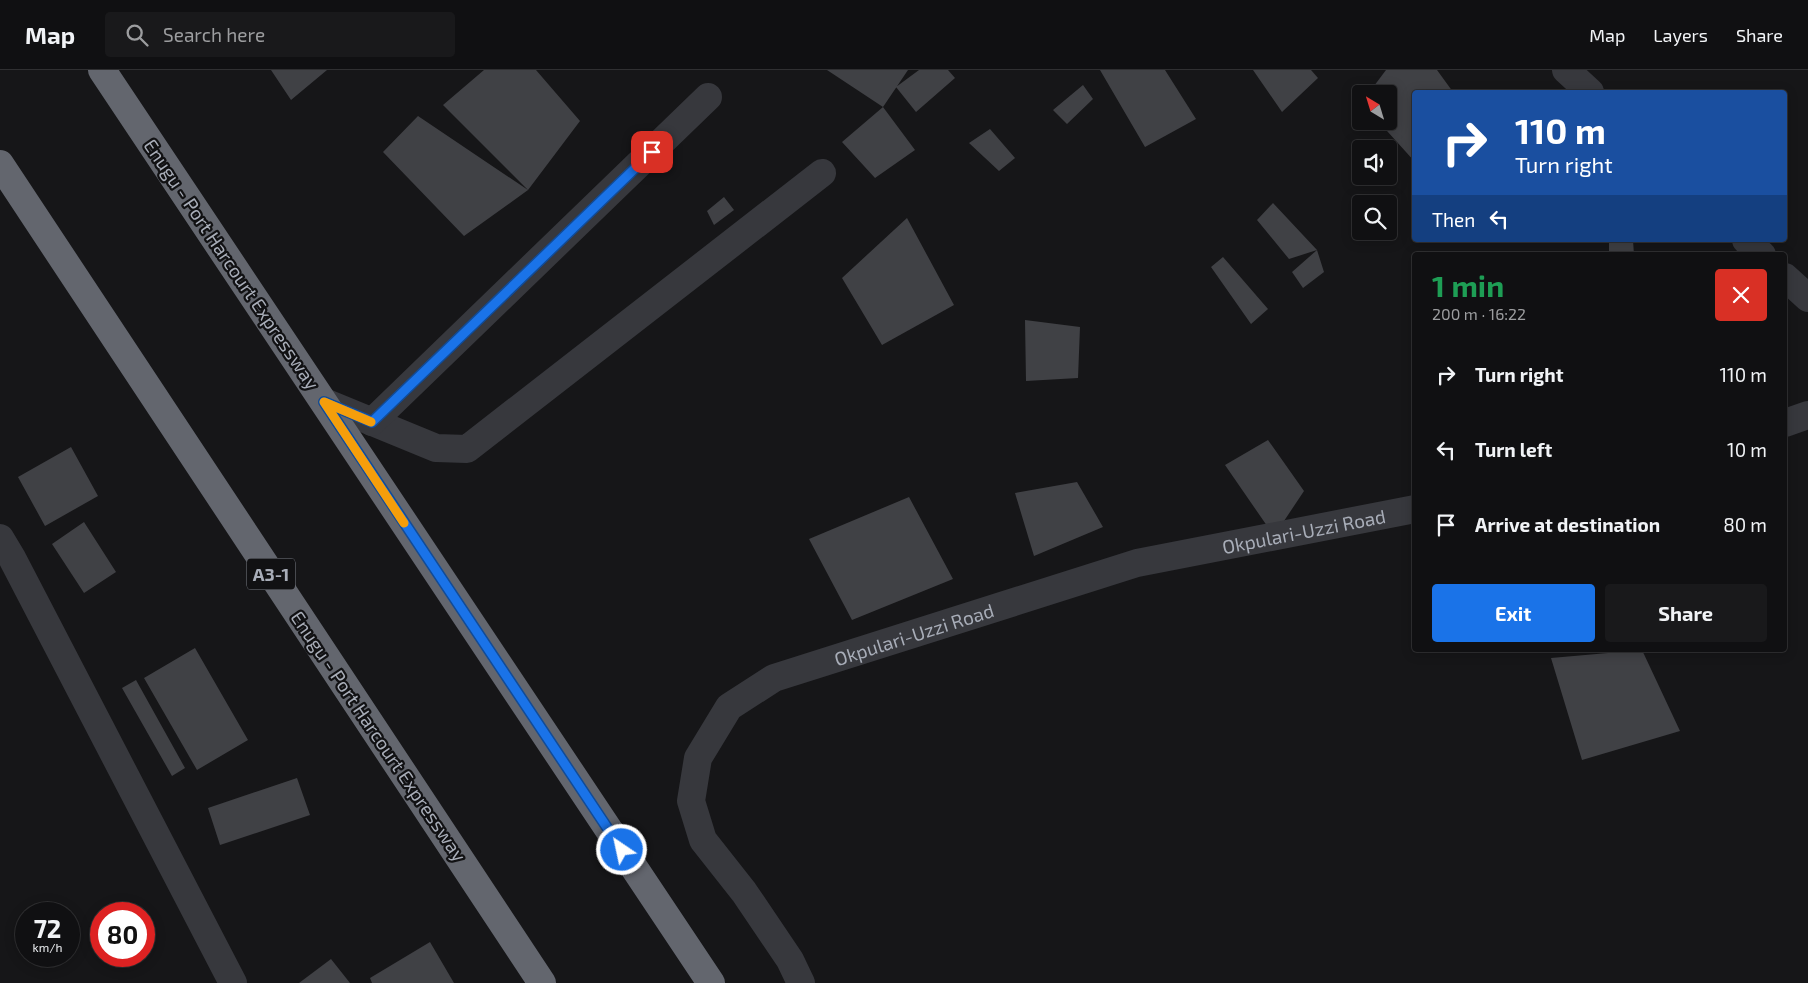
<!DOCTYPE html>
<html lang="en">
<head>
<meta charset="utf-8">
<style>
  body { margin:0; font-family:"Exo 2",sans-serif; background:#19191b; color:#f1f3f6; height:100vh; display:flex; flex-direction:column; font-size:19px; white-space:nowrap }
  * { box-sizing:border-box; margin:0 }
  p { font-size:16px; color:#9c9d9f }
  .icon { flex:none; width:28px; height:28px; fill:none; stroke:currentColor; stroke-width:2; stroke-linecap:round; stroke-linejoin:round }
  .map { position:relative; flex:1; overflow:hidden }
  .details { position:absolute; left:1412px; top:182px; width:375px; height:400px; display:flex; flex-direction:column; background:#101012; border-radius:5px; box-shadow:0 2px 12px #0003,0 0 0 1px #303032 }
  .details>* { flex:none }
  .hud { position:absolute; left:1412px; top:20px; width:375px; height:152px; border-radius:5px; box-shadow:0 2px 12px #0003,0 0 0 1px #303032; background:#1a4fa0; color:#fff; overflow:hidden }
  .needle { width:32px; rotate:322deg }
  .controls { position:absolute; left:1352px; top:15px; display:grid; gap:10px }
  .controls a { display:grid; place-items:center; width:45px; height:45px; border-radius:5px; background:#101012; box-shadow:0 2px 12px #0003,0 0 0 1px #303032; font-size:25px }
  .speed { position:absolute; left:15px; top:832px; display:flex; gap:10px; font-size:25px; font-weight:700; text-align:center }
  .speed>* { display:grid; place-content:center; width:65px; height:65px; border-radius:50%; background:#101012; box-shadow:0 2px 12px #0003,0 0 0 1px #303032; line-height:1 }
  .speed small { font-size:12px; font-weight:400 }
  .speed .limit { border:8px solid #d22; background:#fff; color:#111 }
  .pin { position:absolute; display:grid; place-items:center; width:42px; height:42px; color:#fff; margin:-21px; border-radius:10px; box-shadow:0 2px 8px #0006 }
  .me { position:absolute; width:55px; margin:-28px; rotate:326deg; stroke-linejoin:round; filter:drop-shadow(0 0 4px #0008) }
  .turn { display:flex; align-items:center; gap:18px; height:105px; padding:0 20px; font-size:22px }
  .turn .icon { width:65px; height:65px; stroke-width:2.5 }
  .turn b { display:block; font-size:35px; line-height:42px }
  .then { display:flex; align-items:center; height:48px; padding:0 20px; background:#0003; gap:10px; font-size:19px }
  .round { display:grid; place-items:center; flex:none; width:52px; height:52px; border-radius:5px; background:#19191b }
  .overview { display:flex; align-items:center; justify-content:space-between; height:85px; padding:0 20px }
  h1 { font-size:30px; font-weight:700; line-height:38px; color:#1e9e55 }
  .primary-button { display:flex; gap:10px; margin-top:auto; padding:10px 20px }
  .primary-button a { flex:1; height:58px; border-radius:5px; background:#1a73e8; color:#fff; font-size:20px; font-weight:700; line-height:58px; text-align:center }
  .primary-button a+a { background:#19191b; color:#f1f3f6 }
  ul { padding:0; list-style:none }
  li { display:flex; align-items:center; gap:15px; height:75px; padding:0 20px }
  li div { flex:1 }
  li b { display:block; font-size:19px }
  li em { font-style:normal }
  header { display:flex; align-items:center; gap:30px; box-sizing:border-box; height:70px; padding:0 25px; background:#101012; border-bottom:1px solid #303032 }
  header strong { font-size:24px }
  nav { display:flex; gap:28px; margin-inline-start:auto; font-size:18px }
  .search { width:350px; height:45px; background:#19191b; display:flex; align-items:center; gap:12px; box-sizing:border-box; padding:0 18px; border-radius:5px; color:#9c9d9f; font-size:19px }
  .map>svg:first-child { display:block }
  .building { fill:#404145 }
  .lines { fill:none; stroke-linecap:round; stroke-linejoin:round }
  .minor { stroke:#37383d; stroke-width:28 }
  .highway { stroke:#63666e; stroke-width:28 }
  .route-casing { stroke:#114b97; stroke-width:12 }
  .route { stroke:#1a73e8; stroke-width:9 }
  .slow { stroke:#f59e0b; stroke-width:9 }
  .labels { text-anchor:middle; dominant-baseline:central; stroke-width:4.5; stroke-linejoin:round; paint-order:stroke }
  .shield { fill:#111113; stroke:#7b7e86; stroke-width:1 }
  .shield-label { font-size:18px; font-weight:bold; fill:#a8adb8 }
  .street-label { font-size:19px; fill:#a8adb8; stroke:#111113 }
</style>
</head>
<body>
<header>
<strong>Map</strong>
<div class="search"><svg class="icon" aria-label="search" viewBox="0 0 24 24"><circle cx="10" cy="10" r="6"/><path d="M15 15l6 6"/></svg>Search here</div>
<nav><a>Map</a><a>Layers</a><a>Share</a></nav>
</header>
<div class="map">
<svg width="1808" height="913" viewBox="0 0 1808 913">
  <rect width="100%" height="100%" fill="#161618"/>
  <path class="building" d="M271,0H327L291,30Z
    M484,0H536L580,51L528,120L443,35Z
    M827,0H908L883,37Z
    M919,0H948L955,8L916,42L896,17Z
    M1100,0H1165L1196,49L1145,77Z
    M1253,0H1311L1318,8L1282,42Z
    M1386,0H1437L1453,22H1415V92L1378,51H1389V24H1368Z
    M1083,15L1093,29L1067,54L1053,40Z
    M883,37L915,80L875,108L842,72Z
    M418,46L528,120L464,166L383,82Z
    M990,59L1015,88L999,101L969,73Z
    M724,127L734,140L714,155L707,141Z
    M1273,133L1317,180L1289,189L1257,150Z
    M907,148L954,235L882,275L842,208Z
    M1609,170H1633L1634,185H1609Z
    M1317,180L1324,202L1303,218L1292,202Z
    M1223,187L1268,239L1251,254L1211,197Z
    M1025,250L1080,257L1078,308L1026,311Z
    M1268,370L1304,421L1274,466L1225,395Z
    M71,377L98,426L45,456L18,407Z
    M1077,412L1103,457L1034,486L1015,423Z
    M909,427L953,509L852,550L809,469Z
    M84,452L116,502L84,523L52,474Z
    M195,578L248,670L197,700L144,608Z
    M1642,580L1680,661L1582,690L1551,588Z
    M136,610L185,698L172,706L122,618Z
    M297,708L310,745L220,775L208,738Z
    M430,872L454,913H372L370,908Z
    M331,889L350,913H299Z"/>
  <g class="lines">
    <g class="minor">
      <path d="M1566,0L1590,22"/>
      <path d="M1746,170L1762,185"/>
      <path d="M1785,207L1808,228"/>
      <path d="M324,332L436,378L467,379L822,103"/>
      <path d="M372,352L708,27"/>
      <path d="M1785,353L1808,345"/>
      <path d="M0,468L12,488L233,913"/>
      <path id="s1" d="M801,913L790,890L744,822L703,770L691,731L698,688L729,637L774,608L1137,493L1415,439"/>
    </g>
    <path class="highway" d="M102,0L711,913
      M0,94L542,913"/>
  </g>
  <g class="lines">
    <g class="route-casing">
      <path id="route" d="M622,780L324,332L372,352L652,82"/>
    </g>
    <use href="#route" class="route"/>
    <path class="slow" d="M371,352L324,332L404,453"/>
  </g>
  <g class="labels">
    <rect class="shield" x="247" y="488.5" width="48" height="31" rx="4"/>
    <g class="shield-label">
      <text x="271" y="504">A3-1</text>
    </g>
    <g class="street-label">
      <text transform="translate(232 194) rotate(56)">Enugu - Port Harcourt Expressway</text>
      <text stroke="none"><textPath href="#s1" startOffset="922">Okpulari-Uzzi Road</textPath></text>
      <text stroke="none"><textPath href="#s1" startOffset="518">Okpulari-Uzzi Road</textPath></text>
      <text transform="translate(379 666) rotate(56)">Enugu - Port Harcourt Expressway</text>
    </g>
  </g>
</svg>
<div class="controls">
<a><svg class="needle" viewBox="-14 -14 28 28"><path d="M0-13l5 13h-10z" fill="#e53935"/><path d="M0 13l5-13h-10z" fill="#9c9d9f"/></svg></a>
<a><svg class="icon" aria-label="sound" viewBox="0 0 24 24"><path d="M4 9h4l5-4v14l-5-4H4zM17 9q2 3 0 6"/></svg></a>
<a><svg class="icon" aria-label="search" viewBox="0 0 24 24"><circle cx="10" cy="10" r="6"/><path d="M15 15l6 6"/></svg></a>
</div>
<div class="speed"><div>72<small>km/h</small></div><div class="limit">80</div></div>
<div class="pin" style="left:652px;top:82px;background:#d93025"><svg class="icon" aria-label="arrive" viewBox="0 0 24 24"><path d="M6 21V4h12l-3 4 3 4H6"/></svg></div>
<svg class="me" style="left:622px;top:780px" viewBox="-20 -20 40 40"><circle r="17" fill="#1a73e8" stroke="#fff" stroke-width="3"/><path d="M0-11L8 9 0 5-8 9z" fill="#fff"/></svg>
<div class="hud">
<div class="turn"><svg class="icon" aria-label="right" viewBox="0 0 24 24"><path d="M7 20v-9h11M14 6l5 5-5 5"/></svg><div><b>110 m</b>Turn right</div></div>
<div class="then">Then<svg class="icon" aria-label="left" viewBox="0 0 24 24"><path d="M17 20v-9H6M10 6l-5 5 5 5"/></svg></div>
</div>
<section class="details">
<div class="overview"><div><h1>1 min</h1><p>200 m · 16:22</p></div><a class="round" style="background:#d93025;color:#fff"><svg class="icon" aria-label="close" viewBox="0 0 24 24"><path d="M6 6l12 12M18 6L6 18"/></svg></a></div>
<ul>
<li><svg class="icon" aria-label="right" viewBox="0 0 24 24"><path d="M7 20v-9h11M14 6l5 5-5 5"/></svg><div><b>Turn right</b></div><em>110 m</em></li>
<li><svg class="icon" aria-label="left" viewBox="0 0 24 24"><path d="M17 20v-9H6M10 6l-5 5 5 5"/></svg><div><b>Turn left</b></div><em>10 m</em></li>
<li><svg class="icon" aria-label="arrive" viewBox="0 0 24 24"><path d="M6 21V4h12l-3 4 3 4H6"/></svg><div><b>Arrive at destination</b></div><em>80 m</em></li>
</ul>
<div class="primary-button"><a>Exit</a><a>Share</a></div>
</section>
</div>
</body>
</html>
